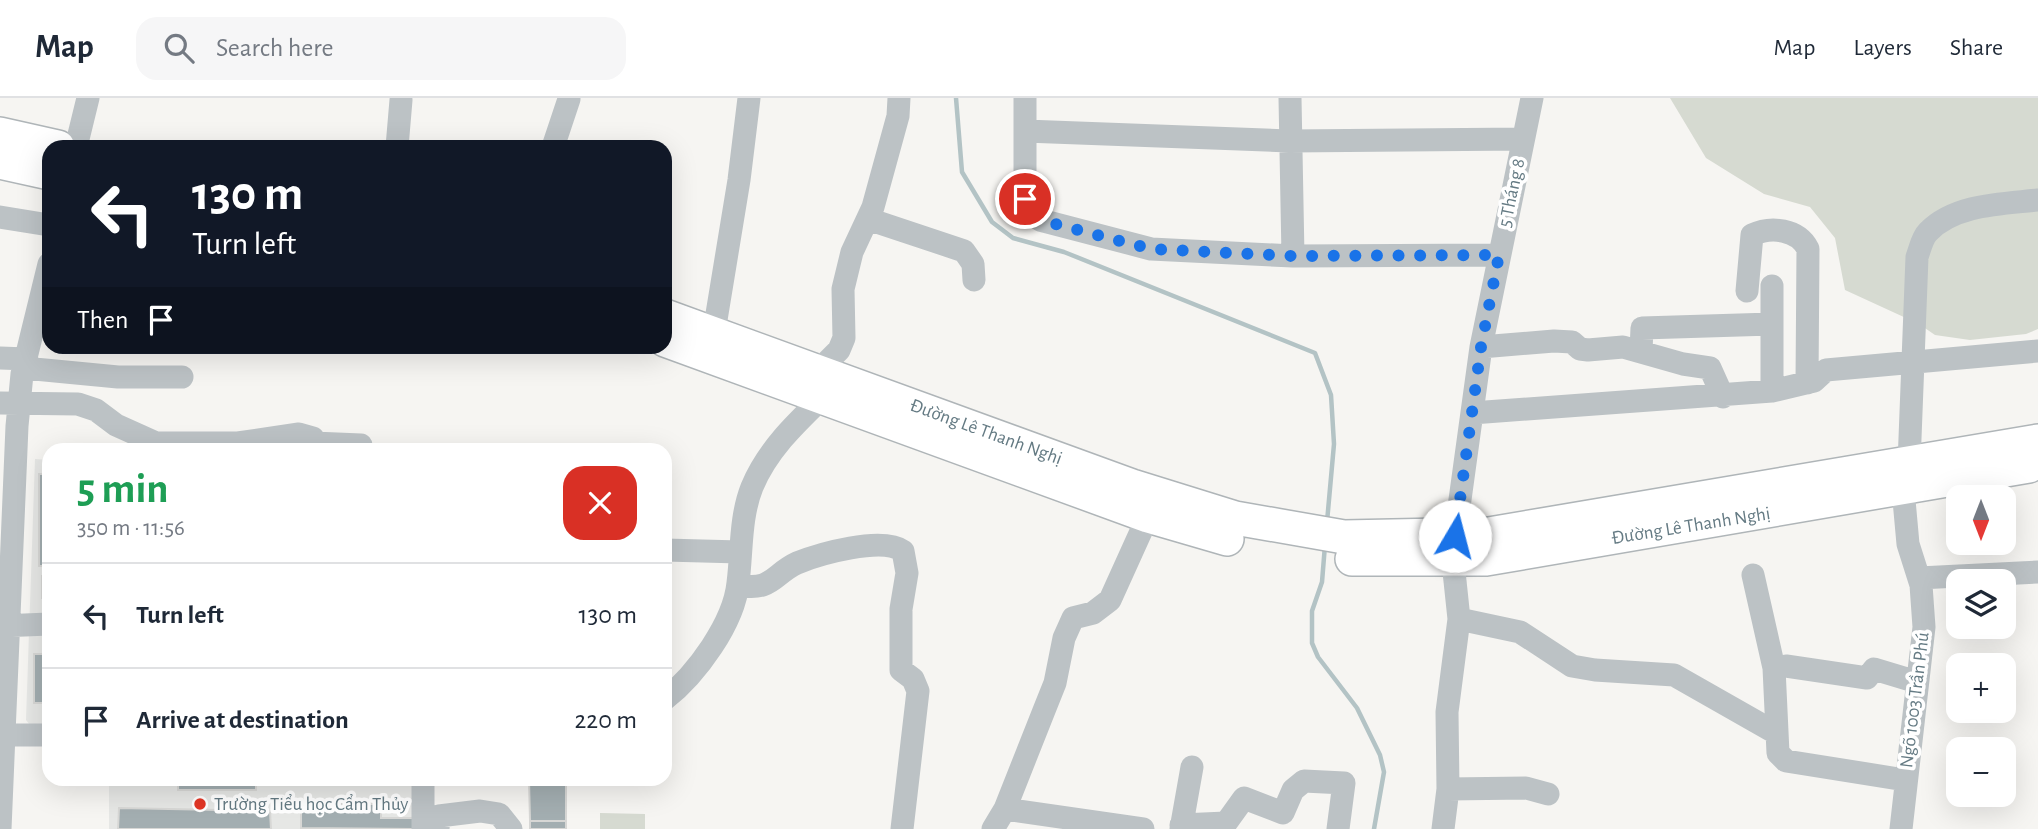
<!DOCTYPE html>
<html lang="en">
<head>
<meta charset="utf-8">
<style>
  body { margin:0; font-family:"Alegreya Sans",sans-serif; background:#f6f6f7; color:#1f2937; height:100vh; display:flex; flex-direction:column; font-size:26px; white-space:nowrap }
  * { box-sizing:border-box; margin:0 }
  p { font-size:23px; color:#747a83 }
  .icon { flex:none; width:38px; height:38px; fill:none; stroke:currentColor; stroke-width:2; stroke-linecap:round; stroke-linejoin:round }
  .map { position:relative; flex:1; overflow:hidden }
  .sheet { position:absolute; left:42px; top:345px; width:630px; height:343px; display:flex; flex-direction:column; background:#fff; border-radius:21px; box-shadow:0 7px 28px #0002 }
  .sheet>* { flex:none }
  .hud { position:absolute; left:42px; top:42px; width:630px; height:214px; border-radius:21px; box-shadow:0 7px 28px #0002; background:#111827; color:#fff; overflow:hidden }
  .needle { width:46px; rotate:180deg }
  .buttons { position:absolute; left:1946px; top:387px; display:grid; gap:14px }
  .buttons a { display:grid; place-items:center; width:70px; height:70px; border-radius:14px; background:#fff; box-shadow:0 7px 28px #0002; font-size:35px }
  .pin { position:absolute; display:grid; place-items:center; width:60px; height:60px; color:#fff; margin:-30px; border:4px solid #fff; border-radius:50%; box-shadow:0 2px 7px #0007 }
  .me { position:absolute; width:77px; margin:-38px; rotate:8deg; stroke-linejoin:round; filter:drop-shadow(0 0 5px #0008) }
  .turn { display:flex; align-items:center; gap:24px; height:147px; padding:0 35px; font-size:32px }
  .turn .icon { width:91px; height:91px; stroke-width:2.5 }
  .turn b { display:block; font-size:49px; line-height:60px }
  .then { display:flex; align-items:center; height:66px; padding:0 35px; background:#0003; gap:14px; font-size:26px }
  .round { display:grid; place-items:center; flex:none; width:74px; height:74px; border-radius:21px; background:#f6f6f7 }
  .summary { display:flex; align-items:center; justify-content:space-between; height:119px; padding:0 35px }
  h1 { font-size:42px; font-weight:700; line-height:52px; color:#1e9e55 }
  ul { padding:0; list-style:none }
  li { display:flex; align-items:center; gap:21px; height:105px; padding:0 35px; border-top:2px solid #e0e1e3 }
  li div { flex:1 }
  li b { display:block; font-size:26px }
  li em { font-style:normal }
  header { display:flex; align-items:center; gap:42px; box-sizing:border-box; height:98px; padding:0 35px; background:#fff; border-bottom:2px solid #e0e1e3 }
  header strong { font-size:33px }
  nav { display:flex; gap:38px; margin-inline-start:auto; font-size:24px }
  .search { width:490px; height:63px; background:#f6f6f7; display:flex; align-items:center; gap:18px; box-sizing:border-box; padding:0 24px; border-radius:21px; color:#747a83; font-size:26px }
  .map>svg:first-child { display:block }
  .built { fill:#e6e7e5 }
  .green { fill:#d6dad1 }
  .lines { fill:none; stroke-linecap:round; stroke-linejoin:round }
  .stream { stroke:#b3c3c5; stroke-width:4.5 }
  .building { fill:#a3aeb1; stroke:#d7d7d5; stroke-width:2 }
  .highway-casing { stroke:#afb5b8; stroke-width:36 }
  .minor { stroke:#bcc2c5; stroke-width:23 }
  .highway { stroke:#fff; stroke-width:33 }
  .route { stroke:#1a73e8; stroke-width:12; stroke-dasharray:0 21.6 }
  .poi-dot { fill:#e33625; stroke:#fff; stroke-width:2.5 }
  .labels { text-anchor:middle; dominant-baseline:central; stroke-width:7; stroke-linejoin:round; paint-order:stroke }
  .street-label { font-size:19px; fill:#647a83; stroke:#fff }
  .poi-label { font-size:19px; fill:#647a83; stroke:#fff; text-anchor:start }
</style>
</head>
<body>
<header>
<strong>Map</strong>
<div class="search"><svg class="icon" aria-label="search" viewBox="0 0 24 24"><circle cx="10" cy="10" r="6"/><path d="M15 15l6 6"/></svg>Search here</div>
<nav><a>Map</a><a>Layers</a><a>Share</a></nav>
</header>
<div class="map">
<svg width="2038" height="731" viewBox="0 0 2038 731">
  <rect width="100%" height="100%" fill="#f6f5f2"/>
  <path class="built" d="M35,361L49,362V630L33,631L26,622Z
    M109,681H418V731H109Z"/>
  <path class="green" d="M1670,0H2038V231L2026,236L1970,242L1935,237L1919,226L1845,192L1835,140L1810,109L1764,96L1706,60Z
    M600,715L645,716V731H600Z"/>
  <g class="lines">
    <path class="stream" d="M956,0L962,74L992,124L1013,140L1064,154L1315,255L1331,297L1334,346L1327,424
      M1325,447L1322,484L1312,513V545L1318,559L1357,610L1380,657L1384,674L1374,731"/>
  </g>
  <path class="building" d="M39,376H49V468H39Z
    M42,478H49V500H42Z
    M34,556H49V605H34Z
    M178,681H256V692H178Z
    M529,681H566V723H530Z
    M301,706H381V720H413V731L301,730Z
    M119,710L270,713L271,731H118Z
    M530,723H566V731H530Z"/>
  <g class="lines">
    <g class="highway-casing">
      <path id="highway" d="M0,36L58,49
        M0,64L49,75
        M665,218L1132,388L1235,420L1344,439L1489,436L2038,343
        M665,242L1148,418L1227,441
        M1352,461H1486L2029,368"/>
    </g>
    <path class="minor" d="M1025,0V101L1031,114L1040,122L1151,151L1293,158L1499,157
      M1290,0L1293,158
      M1025,33L1289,43L1523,41
      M76,49L88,0
      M397,49L401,2
      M553,49L569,1
      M0,119L49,127
      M868,121L964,153L973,166L974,182
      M1772,188V293
      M1747,193L1752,137C1771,128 1798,131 1808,151L1807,285
      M714,234L739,82L749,0
      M1481,249L1554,243L1572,244L1580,251L1588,252L1623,249L1683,266L1710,270L1723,299
      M1641,253L1642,230L1772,226
      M0,260L27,261
      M24,270L118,279H182
      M819,272L839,252L844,240L843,191L852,154L873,109L898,18L899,0
      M0,305L78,306L96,312L116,327L156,345H238L299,336L313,340L310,352
      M1472,315L1772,293L1814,283L1826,272L2038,253
      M313,345L361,347
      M1909,366L1917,159C1920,151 1922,140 1928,134C1955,106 2003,106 2038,102
      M1455,438L1481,249L1532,0
      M665,452L740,454
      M1753,477L1774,570L1778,655L1786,663L1905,682
      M1919,480L2038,474
      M738,487C772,494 773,476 797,465C819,456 882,438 903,453L907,475L901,511V572L913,581L918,593L902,731
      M1459,521L1520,534L1572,568L1595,572L1674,577L1776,635
      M0,528L49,526
      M1774,570L1786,568L1867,580L1874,571L1917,584
      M665,601C696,577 734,525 738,485C742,453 740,419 752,389C767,353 794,327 822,300
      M0,637H49
      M1448,691L1526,690L1548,696
      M1005,711L1143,731
      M1181,727L1226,725L1244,700L1283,715L1293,692L1304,683L1344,685L1338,731
      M0,731L17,328L22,276L49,166
      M423,731V681
      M438,731L439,718L480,713L499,716L511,731
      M993,731L1005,711L1045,610L1055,585L1064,540L1073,520L1093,515L1110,502L1148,418
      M1181,731L1192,669
      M1443,731L1448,691L1447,614L1459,521L1453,464
      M1901,731L1924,529L1921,487L1908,446L1903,391"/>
    <use href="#highway" class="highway"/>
  </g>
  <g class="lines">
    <path class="route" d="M1025,101L1031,114L1040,122L1151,151L1293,158L1499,157L1481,249L1455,438"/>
  </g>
  <circle class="poi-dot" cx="200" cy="706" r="7"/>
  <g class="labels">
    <g class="street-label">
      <text transform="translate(1512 95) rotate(-78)">5 Tháng 8</text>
      <text transform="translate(986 334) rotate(20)">Đường Lê Thanh Nghị</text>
      <text transform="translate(1691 428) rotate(-9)">Đường Lê Thanh Nghị</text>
      <text transform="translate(1915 602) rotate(-83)">Ngõ 1003 Trần Phú</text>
    </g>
    <g class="poi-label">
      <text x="214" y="706">Trường Tiểu học Cẩm Thủy</text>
    </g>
  </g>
</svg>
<div class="buttons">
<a><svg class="needle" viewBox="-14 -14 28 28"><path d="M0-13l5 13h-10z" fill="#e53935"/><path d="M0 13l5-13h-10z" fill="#747a83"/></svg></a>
<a><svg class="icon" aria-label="layers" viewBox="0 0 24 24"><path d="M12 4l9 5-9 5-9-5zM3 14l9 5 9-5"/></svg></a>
<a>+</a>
<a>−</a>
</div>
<div class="pin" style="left:1025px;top:101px;background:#d93025"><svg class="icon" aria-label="arrive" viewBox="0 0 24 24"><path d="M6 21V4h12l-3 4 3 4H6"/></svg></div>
<svg class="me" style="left:1455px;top:438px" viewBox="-20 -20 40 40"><circle r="19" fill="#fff"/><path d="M0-13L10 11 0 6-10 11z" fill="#1a73e8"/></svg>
<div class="hud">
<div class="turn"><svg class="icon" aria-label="left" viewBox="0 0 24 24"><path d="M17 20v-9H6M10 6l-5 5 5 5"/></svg><div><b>130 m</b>Turn left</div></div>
<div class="then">Then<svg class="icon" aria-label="arrive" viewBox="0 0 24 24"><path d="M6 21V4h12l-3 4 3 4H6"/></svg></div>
</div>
<section class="sheet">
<div class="summary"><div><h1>5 min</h1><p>350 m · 11:56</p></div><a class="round" style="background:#d93025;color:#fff"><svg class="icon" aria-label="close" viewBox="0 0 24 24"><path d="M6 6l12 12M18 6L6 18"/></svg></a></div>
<ul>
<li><svg class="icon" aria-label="left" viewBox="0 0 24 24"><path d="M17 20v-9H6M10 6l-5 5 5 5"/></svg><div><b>Turn left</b></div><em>130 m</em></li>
<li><svg class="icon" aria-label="arrive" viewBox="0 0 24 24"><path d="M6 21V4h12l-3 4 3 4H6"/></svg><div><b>Arrive at destination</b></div><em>220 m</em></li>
</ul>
</section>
</div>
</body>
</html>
